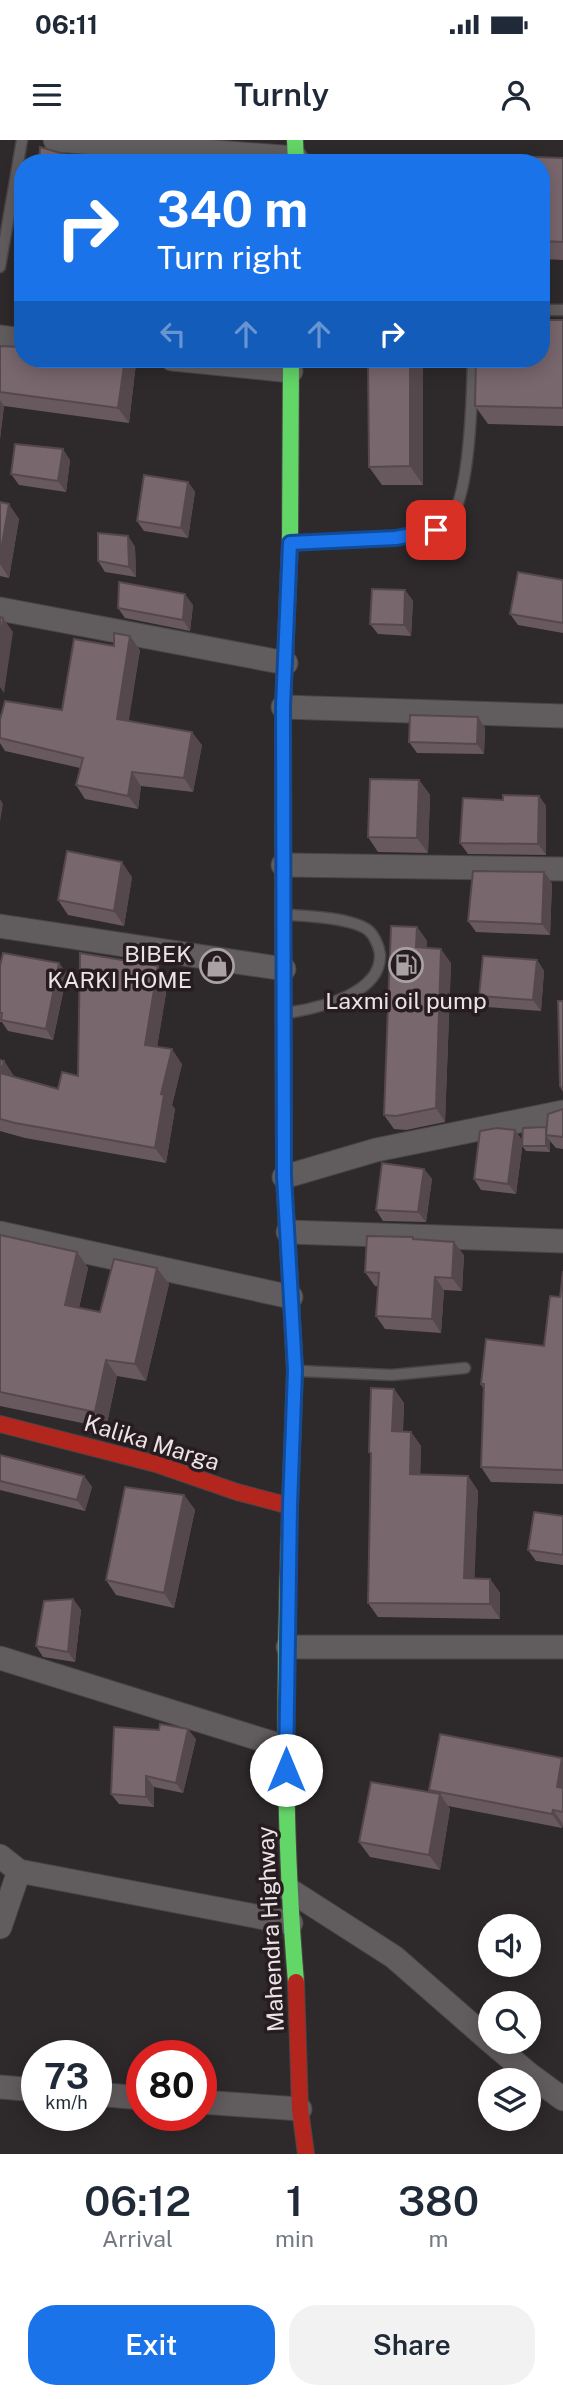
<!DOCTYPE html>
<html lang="en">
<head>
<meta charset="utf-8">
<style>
  body { margin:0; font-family:"Public Sans",sans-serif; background:#f2f2f3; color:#1f2937; height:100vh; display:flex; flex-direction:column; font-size:26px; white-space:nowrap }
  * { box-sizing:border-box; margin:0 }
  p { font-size:23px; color:#747a83 }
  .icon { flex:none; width:38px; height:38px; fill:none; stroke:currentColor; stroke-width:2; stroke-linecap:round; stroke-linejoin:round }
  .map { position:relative; height:2014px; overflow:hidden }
  .details { display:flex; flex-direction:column; background:#fff; flex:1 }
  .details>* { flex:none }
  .banner { position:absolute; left:14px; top:14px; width:536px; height:214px; border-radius:28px; box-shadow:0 4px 18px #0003; background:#1a73e8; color:#fff; overflow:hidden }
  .tools { position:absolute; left:478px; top:1774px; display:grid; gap:14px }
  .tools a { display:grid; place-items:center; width:63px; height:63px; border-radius:50%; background:#fff; box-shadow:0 4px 18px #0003; font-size:35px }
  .speed { position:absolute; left:21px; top:1900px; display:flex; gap:14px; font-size:35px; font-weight:700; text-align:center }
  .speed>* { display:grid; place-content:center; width:91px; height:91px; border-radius:50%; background:#fff; box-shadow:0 4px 18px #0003; line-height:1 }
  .speed small { font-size:18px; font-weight:400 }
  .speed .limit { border:10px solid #d22; background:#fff; color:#111 }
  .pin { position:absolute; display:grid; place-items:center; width:60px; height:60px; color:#fff; margin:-30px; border-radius:14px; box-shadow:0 4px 10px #0006 }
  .me { position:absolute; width:77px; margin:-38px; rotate:0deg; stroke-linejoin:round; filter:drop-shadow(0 0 5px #0008) }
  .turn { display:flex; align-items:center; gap:24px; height:147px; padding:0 28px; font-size:32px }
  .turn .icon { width:91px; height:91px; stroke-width:2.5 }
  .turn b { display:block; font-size:49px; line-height:60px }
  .lanes { display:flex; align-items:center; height:66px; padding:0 28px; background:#0003; justify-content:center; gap:35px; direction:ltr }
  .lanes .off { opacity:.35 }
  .eta { display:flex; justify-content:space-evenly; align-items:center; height:119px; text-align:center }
  .eta b { font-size:42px; font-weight:600; line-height:49px }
  .cta { display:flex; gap:14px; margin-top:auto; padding:14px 28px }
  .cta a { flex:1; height:80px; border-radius:28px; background:#1a73e8; color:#fff; font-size:28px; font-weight:600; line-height:80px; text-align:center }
  .cta a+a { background:#f2f2f3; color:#1f2937 }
  .status { display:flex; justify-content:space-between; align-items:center; height:49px; padding:0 35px; background:#fff; direction:ltr }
  .status svg { height:19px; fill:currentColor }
  header { display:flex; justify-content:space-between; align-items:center; height:91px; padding:0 28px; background:#fff; font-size:32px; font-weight:600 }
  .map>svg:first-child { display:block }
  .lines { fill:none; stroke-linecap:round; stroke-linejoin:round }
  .lane-casing { stroke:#494446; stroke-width:13 }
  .street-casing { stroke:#494446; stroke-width:25 }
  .fast-casing { stroke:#494446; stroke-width:18 }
  .jam-casing { stroke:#494446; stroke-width:18 }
  .lane { stroke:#615c5e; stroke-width:10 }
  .street { stroke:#615c5e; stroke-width:23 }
  .fast { stroke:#63d668; stroke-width:16 }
  .jam { stroke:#b3261e; stroke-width:16 }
  .wall { fill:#68595f }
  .shaded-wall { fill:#55484d }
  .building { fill:#79676e; stroke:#55484d; stroke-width:2 }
  .route-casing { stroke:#114b97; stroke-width:18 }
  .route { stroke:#1a73e8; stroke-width:12 }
  .labels { text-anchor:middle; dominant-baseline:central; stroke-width:7; stroke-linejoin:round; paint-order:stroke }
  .poi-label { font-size:23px; fill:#ebe3e6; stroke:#271d21; text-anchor:end }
  .street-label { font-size:23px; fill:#ebe3e6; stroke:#271d21 }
</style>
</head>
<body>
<div class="status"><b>06:11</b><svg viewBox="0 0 49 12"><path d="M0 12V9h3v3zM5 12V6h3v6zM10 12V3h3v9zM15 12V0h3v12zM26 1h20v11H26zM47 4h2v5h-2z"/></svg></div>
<header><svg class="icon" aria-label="menu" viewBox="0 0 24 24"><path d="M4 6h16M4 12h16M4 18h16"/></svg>Turnly<svg class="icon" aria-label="person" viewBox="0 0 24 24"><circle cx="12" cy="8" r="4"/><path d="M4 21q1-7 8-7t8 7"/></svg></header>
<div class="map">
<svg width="563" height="2014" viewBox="0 0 563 2014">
  <rect width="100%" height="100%" fill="#2e292b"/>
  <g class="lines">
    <g class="lane-casing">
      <path id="lane" d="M302,19L324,23
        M0,127L22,0
        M541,170H563
        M297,402C330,401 421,402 445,385C471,367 472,252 473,219
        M289,775C309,776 352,778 368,790C374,795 379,806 380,814C382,853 322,867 293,872
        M300,1231L392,1235L465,1228"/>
    </g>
    <g class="street-casing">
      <path id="street" d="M55,0L296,18
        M0,197L23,200
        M172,219L291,231
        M0,469L286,523
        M283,567L563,576
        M283,725L563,729
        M0,786L284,829
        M284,1037L376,1010L563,972
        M288,1092L563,1101
        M0,1093L291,1157
        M288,1507H563
        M0,1518L285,1607
        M0,1716L19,1731L0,1787
        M19,1731L291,1783
        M288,1749L394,1817L490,1901
        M491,1902L529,1934L563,1959
        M0,1947L37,1950
        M96,1954L142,1958
        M201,1962L300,1969"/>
    </g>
    <g class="fast-casing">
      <path id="fast" d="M295,0L296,23
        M283,776V567L290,403L291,219
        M292,1312C285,1489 281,1666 296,1842"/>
    </g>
    <g class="jam-casing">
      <path id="jam" d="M283,776L284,1037L295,1230L292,1312
        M0,1284L156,1324L237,1352L290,1366
        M296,1842L300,1969L306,2014"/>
    </g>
    <use href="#lane" class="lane"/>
    <use href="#street" class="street"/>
    <use href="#fast" class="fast"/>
    <use href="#jam" class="jam"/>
  </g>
  <path class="wall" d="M563,18V120L541,119V23Z
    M563,180V286L488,284L475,266Z
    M0,206L136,223L129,283L4,266L0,299Z
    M368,219H423V345H382L369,327Z
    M70,320L66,352L19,345L11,334Z
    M188,342L195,352L188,398L144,391L137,381Z
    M0,362L19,379L9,438L0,436Z
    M128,396L135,407L136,437L105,432L98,421Z
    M563,440V493L518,485L510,474Z
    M405,450L413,461L411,496L378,494L370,484Z
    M193,465L190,491L125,478L118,468Z
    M140,510L128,581L202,605L193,652L141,646L138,669L85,659L76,645L80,628L5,611L0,603V580L62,570Z
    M478,577L485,588L484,614L417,613L409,602Z
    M419,640L430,655L428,713L378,712L368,697Z
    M539,656L546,666V715L468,714L460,703L503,660Z
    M132,737L124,786L68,775L58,760Z
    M552,743L550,795L476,792L468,781Z
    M417,787L427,801L426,808L451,823L445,982L406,990L394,989L384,975Z
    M537,820L544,831L541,871L487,867L479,856Z
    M59,823L67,834L53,900L8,891L2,882H0V826Z
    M168,841L157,907L182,924L172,965L175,969L166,1023L25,998L0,991V920L4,921L14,937L58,949L78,936Z
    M563,969V1009L556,1008L550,1001V1012L526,1011L522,1006L523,1001L516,1054L481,1050L474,1039L523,1001L546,987Z
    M424,1029L432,1039L426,1082L383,1081L376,1070Z
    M0,1095L77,1112L88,1128L79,1168L100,1172L157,1128L169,1144L146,1241L117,1236L106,1288L0,1266Z
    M413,1097L414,1099L464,1115L462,1151L444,1150L441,1193L385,1189L376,1176L378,1146H375L365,1132Z
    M563,1131V1344L491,1342L481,1327L483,1248L481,1244L544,1206L560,1157Z
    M394,1249L404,1263L403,1291L411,1292L421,1306L420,1335L468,1336L478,1351L474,1438L490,1439L500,1453V1479L378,1477L368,1463L371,1316L369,1312Z
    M0,1315L84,1336L92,1347L85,1371L0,1350Z
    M184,1355L195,1370L174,1468L116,1455L106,1440Z
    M563,1376V1425L536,1421L528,1410Z
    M73,1459L81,1470L75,1522L43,1517L36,1506Z
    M196,1599L183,1653L154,1647V1667L119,1664L111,1654Z
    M563,1618V1684L562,1688L448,1666L450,1669L440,1730L370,1717L359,1702L431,1653L429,1650Z"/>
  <path class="shaded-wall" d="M125,219H133L136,223L129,283L118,268Z
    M410,219H423V345L410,326Z
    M0,260L4,266L0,299Z
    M63,309L70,320L66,352L58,341Z
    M188,342L195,352L188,398L181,388Z
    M9,364L19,379L9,438L0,424V416Z
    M128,396L135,407L136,437L129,427Z
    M405,450L413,461L411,496L404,485Z
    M185,454L193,465L190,491L183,480Z
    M3,478L13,492L4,553L0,547V501Z
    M130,496L140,510L127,593L117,579Z
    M478,577L485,588L484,614L477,604Z
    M192,592L202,605L193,652L184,638Z
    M132,632L141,646L138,669L128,656Z
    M419,640L430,655L428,713L417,698Z
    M539,656L546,666V715L538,704Z
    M0,659L3,664L0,682Z
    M122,722L132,737L124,786L114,771Z
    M544,732L552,743L550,795L542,784Z
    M417,787L427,801L426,821L416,807Z
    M441,809L451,823L445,982L436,968Z
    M537,820L544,831L541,871L533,860Z
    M59,823L67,834L53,900L46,889Z
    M158,826L168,841L155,920L145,905Z
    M172,909L182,924L172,965L175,969L166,1023L155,1008L161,954Z
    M4,921L14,936L11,948L0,933Z
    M546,987V995L550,1001V1012L546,1006Z
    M515,990L523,1001L516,1054L508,1044Z
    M424,1029L432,1039L426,1082L418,1072Z
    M454,1102L464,1115L462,1151L452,1138Z
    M77,1112L88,1128L76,1181L65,1165Z
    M157,1128L169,1144L146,1241L135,1224Z
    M435,1137L444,1150L441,1193L432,1179Z
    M106,1220L117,1236L106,1288L95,1272Z
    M394,1249L404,1263L402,1305L392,1291Z
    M411,1292L421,1306L420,1349L410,1334Z
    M84,1336L92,1347L85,1371L77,1360Z
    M468,1336L478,1351L474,1453L464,1438Z
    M184,1355L195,1370L174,1468L164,1453Z
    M490,1439L500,1453V1479L490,1464Z
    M73,1459L81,1470L75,1522L68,1512Z
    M188,1589L196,1599L183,1653L176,1643Z
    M562,1618H563V1656L557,1647Z
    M146,1636L154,1647V1667L146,1657Z
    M440,1654L450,1669L440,1730L429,1715Z
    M553,1670L563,1684L562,1688L552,1674Z"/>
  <path class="building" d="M40,7L84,20L83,23H39Z
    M485,15L563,18V102L541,101V23H485Z
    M141,16L194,21V23H141Z
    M541,180H563V268L475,266L476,219H541Z
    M23,205V219H125L118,268L0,252V206L22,207Z
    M368,219H410V326L369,327Z
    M15,304L63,309L58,341L11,334Z
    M144,335L188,342L181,388L137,381Z
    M0,362L9,364L0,416Z
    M98,393L128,396L129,427L98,421Z
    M518,432L563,440V483L510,474Z
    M119,442L185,454L183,480L118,468Z
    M372,449L405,450L404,485L370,484Z
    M0,477L3,478L0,501Z
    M114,493L130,496L117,579L192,592L184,638L132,632L128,656L76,645L83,618L0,598V580L5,561L62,570L74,499L114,506Z
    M410,575L478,577L477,604L409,602Z
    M370,639L419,640L417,698L368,697Z
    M503,655L539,656L538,704L460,703L463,658L503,660Z
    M67,711L122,722L114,771L58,760Z
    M473,731L544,732L542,784L468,781Z
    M391,786L417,787L416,807L441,809L436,968L396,976L384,975Z
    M3,813L59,823L46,889L1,880L2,873H0V826Z
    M80,813L158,826L145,905L172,909L161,954L164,955L155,1008L15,983L0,979V920L4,921L0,933L58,949L62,932L78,936Z
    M483,816L537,820L533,860L479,856Z
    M558,861H563V950L560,946Z
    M563,969V997L546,995L548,974Z
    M546,987V1006H522L523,988Z
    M497,988L515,990L508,1044L474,1039L480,991Z
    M382,1023L424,1029L418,1072L376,1070Z
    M0,1095L77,1112L65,1165L100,1172L114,1119L157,1128L135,1224L106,1220L95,1272L0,1252Z
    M367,1096L413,1097V1099L454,1102L452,1138L435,1137L432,1179L376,1176L379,1133L365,1132Z
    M563,1131V1330L481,1327L484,1244H481L486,1199L544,1206L550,1156L560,1157Z
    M371,1248L394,1249L392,1291L411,1292L410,1334L468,1336L464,1438L490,1439V1464L368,1463L371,1313L369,1312Z
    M0,1315L84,1336L77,1360L0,1341Z
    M125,1347L184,1355L164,1453L106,1440Z
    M534,1372L563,1376V1415L528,1410Z
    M73,1459L68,1512L36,1506L44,1461Z
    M160,1584L188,1589L176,1643L146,1636V1657L111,1654L114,1587L159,1590Z
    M440,1594L562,1618L557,1647L563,1648V1672L553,1670L552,1674L429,1650Z
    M371,1642L440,1654L429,1715L359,1702Z"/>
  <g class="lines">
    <g class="route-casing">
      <path id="route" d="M286,1630L290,1366L295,1230L284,1037L283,567L290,403L396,398L436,390"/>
    </g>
    <use href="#route" class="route"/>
  </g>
  <defs>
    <g id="fuel-ring" transform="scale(1.75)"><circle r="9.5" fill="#271d21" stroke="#a9a2a5" stroke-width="1.5"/><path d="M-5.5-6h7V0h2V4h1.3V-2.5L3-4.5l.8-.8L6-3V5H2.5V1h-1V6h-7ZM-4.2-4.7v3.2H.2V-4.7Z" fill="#a9a2a5"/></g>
    <g id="shop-ring" transform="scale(1.75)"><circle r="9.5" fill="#271d21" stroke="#a9a2a5" stroke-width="1.5"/><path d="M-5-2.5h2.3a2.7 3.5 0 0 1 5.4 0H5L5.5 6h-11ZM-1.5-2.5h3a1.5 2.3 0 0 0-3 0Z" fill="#a9a2a5"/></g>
  </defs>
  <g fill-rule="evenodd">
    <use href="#fuel-ring" x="406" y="825"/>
    <use href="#shop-ring" x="217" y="826"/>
  </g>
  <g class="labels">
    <g class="poi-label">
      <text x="192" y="813">BIBEK<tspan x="192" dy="26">KARKI HOME</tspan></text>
      <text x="406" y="860" text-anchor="middle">Laxmi oil pump</text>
    </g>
    <g class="street-label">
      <text transform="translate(152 1302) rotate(17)">Kalika Marga</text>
      <text transform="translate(270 1789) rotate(-93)">Mahendra Highway</text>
    </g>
  </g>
</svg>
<div class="tools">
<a><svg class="icon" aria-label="sound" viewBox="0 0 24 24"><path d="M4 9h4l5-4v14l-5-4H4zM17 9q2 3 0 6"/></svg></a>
<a><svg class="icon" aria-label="search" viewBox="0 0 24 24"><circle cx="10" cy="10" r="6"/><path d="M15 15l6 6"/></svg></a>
<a><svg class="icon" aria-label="layers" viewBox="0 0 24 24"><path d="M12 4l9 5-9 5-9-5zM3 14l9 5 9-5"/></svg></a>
</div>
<div class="speed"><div>73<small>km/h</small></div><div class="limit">80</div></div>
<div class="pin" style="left:436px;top:390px;background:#d93025"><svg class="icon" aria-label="arrive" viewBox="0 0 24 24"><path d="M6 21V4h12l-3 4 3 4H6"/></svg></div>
<svg class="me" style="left:286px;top:1630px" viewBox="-20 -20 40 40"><circle r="19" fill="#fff"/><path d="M0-13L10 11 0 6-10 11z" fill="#1a73e8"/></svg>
<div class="banner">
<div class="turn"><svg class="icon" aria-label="right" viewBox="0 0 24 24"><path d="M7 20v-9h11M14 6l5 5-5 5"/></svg><div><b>340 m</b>Turn right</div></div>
<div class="lanes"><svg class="icon off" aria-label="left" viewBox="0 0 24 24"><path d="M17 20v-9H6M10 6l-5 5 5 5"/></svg><svg class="icon off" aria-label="ahead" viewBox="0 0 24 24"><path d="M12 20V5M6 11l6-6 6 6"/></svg><svg class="icon off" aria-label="ahead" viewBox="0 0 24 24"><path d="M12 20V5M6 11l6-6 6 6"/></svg><svg class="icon" aria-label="right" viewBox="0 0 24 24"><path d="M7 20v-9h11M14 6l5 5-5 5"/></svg></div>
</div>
</div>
<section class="details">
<div class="eta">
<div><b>06:12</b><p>Arrival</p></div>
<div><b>1</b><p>min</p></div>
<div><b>380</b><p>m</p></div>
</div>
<div class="cta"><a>Exit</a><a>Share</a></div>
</section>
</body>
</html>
